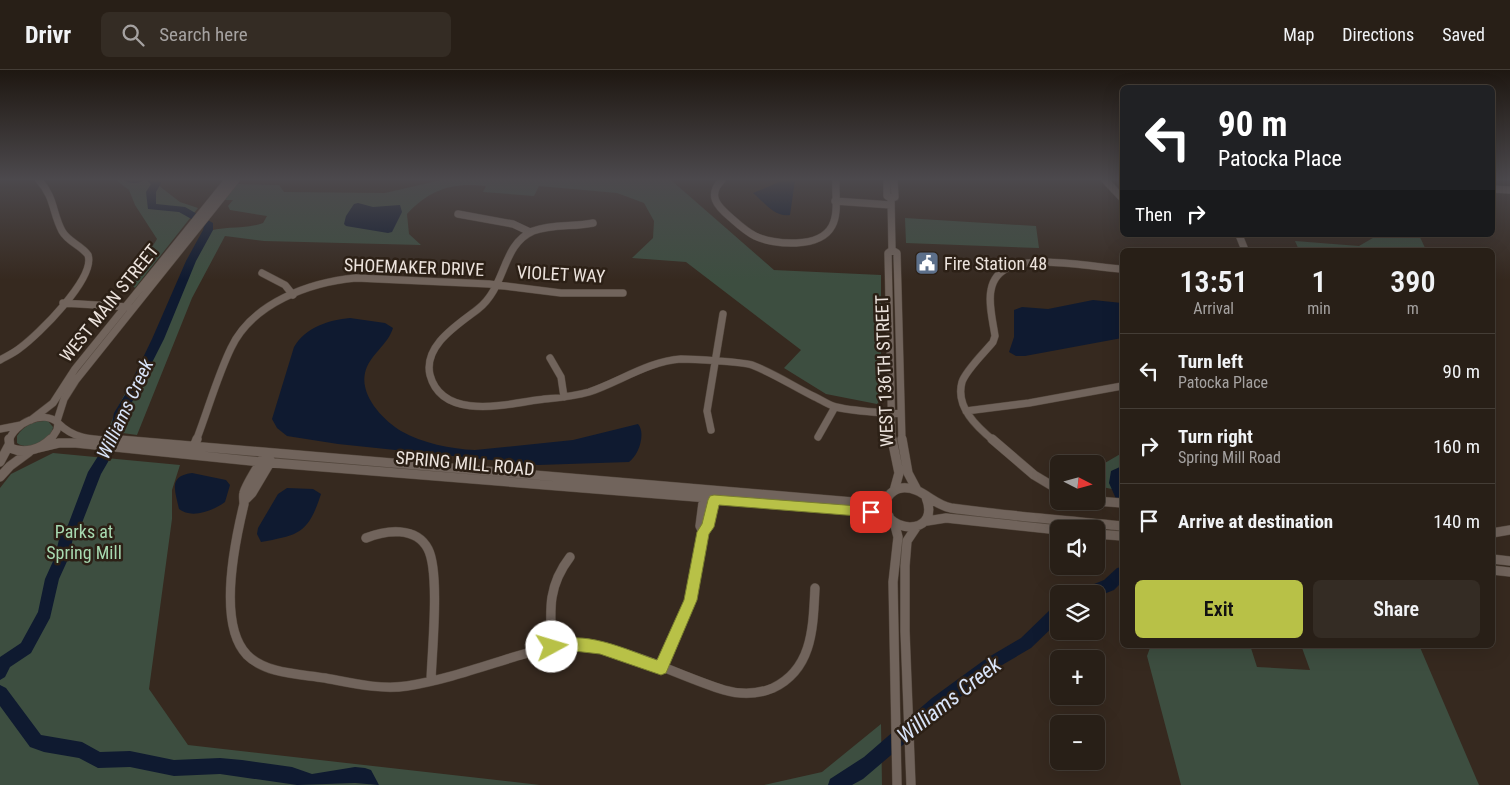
<!DOCTYPE html>
<html lang="en">
<head>
<meta charset="utf-8">
<style>
  body { margin:0; font-family:"Roboto Condensed",sans-serif; background:#342c24; color:#f1f3f6; height:100vh; display:flex; flex-direction:column; font-size:19px; white-space:nowrap }
  * { box-sizing:border-box; margin:0 }
  p { font-size:16px; color:#a5a2a1 }
  .icon { flex:none; width:28px; height:28px; fill:none; stroke:currentColor; stroke-width:2; stroke-linecap:round; stroke-linejoin:round }
  .map { position:relative; flex:1; overflow:hidden }
  .details { position:absolute; left:1120px; top:178px; width:375px; height:400px; display:flex; flex-direction:column; background:#281f17; border-radius:8px; box-shadow:0 5px 20px #0002,0 0 0 1px #443d36 }
  .details>* { flex:none }
  .guide { position:absolute; left:1120px; top:15px; width:375px; height:152px; border-radius:8px; box-shadow:0 5px 20px #0002,0 0 0 1px #443d36; background:#202124; color:#fff; overflow:hidden }
  .needle { width:32px; rotate:96deg }
  .controls { position:absolute; left:1050px; top:385px; display:grid; gap:10px }
  .controls a { display:grid; place-items:center; width:55px; height:55px; border-radius:8px; background:#281f17; box-shadow:0 5px 20px #0002,0 0 0 1px #443d36; font-size:25px }
  .pin { position:absolute; display:grid; place-items:center; width:42px; height:42px; color:#fff; margin:-21px; border-radius:10px; box-shadow:0 2px 8px #0006 }
  .me { position:absolute; width:55px; margin:-28px; rotate:84deg; stroke-linejoin:round; filter:drop-shadow(0 0 4px #0008) }
  .turn { display:flex; align-items:center; gap:18px; height:105px; padding:0 15px; font-size:22px }
  .turn .icon { width:65px; height:65px; stroke-width:2.5 }
  .turn b { display:block; font-size:35px; line-height:42px }
  .then { display:flex; align-items:center; height:48px; padding:0 15px; background:#0003; gap:10px; font-size:19px }
  .eta { display:flex; justify-content:space-evenly; align-items:center; height:85px; text-align:center }
  .eta b { font-size:30px; font-weight:600; line-height:35px }
  .cta { display:flex; gap:10px; margin-top:auto; padding:10px 15px }
  .cta a { flex:1; height:58px; border-radius:8px; background:#b8c147; color:#111; font-size:20px; font-weight:600; line-height:58px; text-align:center }
  .cta a+a { background:#342c24; color:#f1f3f6 }
  ul { padding:0; list-style:none }
  li { display:flex; align-items:center; gap:15px; height:75px; padding:0 15px; border-top:1px solid #443d36 }
  li div { flex:1 }
  li b { display:block; font-size:19px }
  li em { font-style:normal }
  header { display:flex; align-items:center; gap:30px; box-sizing:border-box; height:70px; padding:0 25px; background:#281f17; border-bottom:1px solid #443d36 }
  header strong { font-size:24px }
  nav { display:flex; gap:28px; margin-inline-start:auto; font-size:18px }
  .search { width:350px; height:45px; background:#342c24; display:flex; align-items:center; gap:12px; box-sizing:border-box; padding:0 18px; border-radius:8px; color:#a5a2a1; font-size:19px }
  .map>svg:first-child { display:block }
  .green { fill:#3d4e40 }
  .water { fill:#0f1a30 }
  .lines { fill:none; stroke-linecap:round; stroke-linejoin:round }
  .river { fill:#0f1a30; fill-rule:evenodd }
  .minor-far1-casing { stroke:#53473d; stroke-width:8 }
  .minor-casing { stroke:#53473d; stroke-width:10 }
  .minor-far1 { stroke:#71645c; stroke-width:7 }
  .minor { stroke:#71645c; stroke-width:9 }
  .route { fill:#b8c147; stroke:#787d2e }
  .labels { text-anchor:middle; dominant-baseline:central; stroke-width:5; stroke-linejoin:round; paint-order:stroke }
  .poi-label { font-size:18px; fill:#ece3dd; stroke:#2c2016; text-anchor:start }
  .street-label { font-size:18px; fill:#ece3dd; stroke:#2c2016 }
  .park-label { font-size:18px; fill:#a7d9b0; stroke:#2c2016 }
  .water-label { font-size:19px; font-style:italic; fill:#d9e4f9; stroke:#2c2016 }
  .near-water-label { font-size:22px; font-style:italic; fill:#d9e4f9; stroke:#2c2016 }
</style>
</head>
<body>
<header>
<strong>Drivr</strong>
<div class="search"><svg class="icon" aria-label="search" viewBox="0 0 24 24"><circle cx="10" cy="10" r="6"/><path d="M15 15l6 6"/></svg>Search here</div>
<nav><a>Map</a><a>Directions</a><a>Saved</a></nav>
</header>
<div class="map">
<svg width="1510" height="715" viewBox="0 0 1510 715">
  <rect width="100%" height="100%" fill="#36291f"/>
  <path class="green" d="M116,110H159L158,115L180,132L198,138L135,218L130,213L157,169L135,135L129,120Z
    M441,110H671L774,200L881,205V329L877,334L826,324L784,298L801,280L686,192L632,188L653,168L654,151L644,133L617,123L539,116L534,126L483,122L486,116C453,112 430,119 407,144L409,164L421,175L264,171L225,166L192,228L137,365L108,361C117,334 133,311 146,285C166,245 180,202 203,163C223,155 243,160 263,153L267,146L230,140L228,136L233,130H224L236,114L279,115L284,122L385,123Z
    M905,148L1036,156L1039,178L906,173Z
    M1378,165H1419L1426,180H1299L1295,171L1359,176Z
    M48,351L53,357C51,371 29,382 17,373V366C24,355 35,350 48,351Z
    M53,383L180,395L172,420V449L149,619L188,675L540,715H0V418L11,404Z
    M1122,383V421L1097,416L1098,397Z
    M1151,575H1250L1257,597L1310,600L1301,575H1419L1479,715H1181L1147,586Z
    M881,654L882,715H764L822,702Z"/>
  <path class="water" d="M784,110H795L790,145C775,148 764,132 753,123Z
    M358,133L373,137L400,135L402,142L392,162L388,163L346,156L344,154L346,146L354,134Z
    M1093,230L1122,233V268L1025,286H1016L1009,282L1014,267V240L1022,237L1048,239Z
    M350,248L385,253L393,258C388,275 369,285 365,303C360,326 383,350 401,361C422,373 451,379 475,380L573,370L638,354C646,363 639,385 629,392L538,395L338,374L287,366L277,358L272,349L294,277C306,257 329,250 350,248Z
    M192,403L226,410L230,415L225,432C213,441 191,449 179,439C175,420 168,406 192,403Z
    M287,418L313,419L321,424C308,464 299,465 261,472L257,464L258,458L278,424Z"/>
  <g class="lines">
    <path class="river" d="M124,110H144C139,114 129,114 124,110Z
      M146,110H158L161,113L156,122V134L185,137L213,153V160L196,191L164,269L126,344L123,358L112,385L101,404L80,458L73,468L69,487L59,509L50,548L31,583L10,597L5,607L0,610V587L21,573L38,542L45,509L55,487L60,465L68,455L88,402L100,383L111,358L114,343L126,323L152,269L186,191L203,160L204,156L179,142L148,139L146,122L151,114Z
      M1122,396V433L1117,431L1109,413L1111,401Z
      M1122,497V512L1114,520L1096,527V524H1080L1082,519L1104,510L1117,498Z
      M1059,534V551L1031,578L997,598L944,640L863,709L852,715H828L830,709L864,687L932,628L987,588L1021,568L1054,536Z
      M0,615L6,618L41,665L82,672L100,682L130,681L174,690L220,688L242,690L292,697L312,704L355,697L365,698L371,700L379,715L355,713L297,715L220,704L174,706L130,697L98,698L79,688L44,682L30,677L0,636Z"/>
    <g class="minor-far1-casing">
      <path id="minor-far1" d="M722,110C707,125 717,136 730,147C738,154 745,161 755,166C774,175 820,179 832,156C839,143 835,124 836,110
        M887,110V126L891,128
        M1105,110L1122,128
        M1492,119L1510,120
        M835,131L891,135
        M458,144L513,154L530,162
        M593,153C574,157 552,154 533,161C501,175 507,216 478,239C459,254 423,275 430,305C442,350 504,335 537,330C554,328 572,327 589,322C619,312 649,291 681,289C692,289 744,292 752,295C773,303 793,316 813,326C820,329 828,335 836,337C857,342 879,342 900,344
        M1239,165L1245,180
        M892,180L897,183L902,371
        M262,203L285,215L293,225
        M63,233L129,237
        M550,288L561,307L564,327
        M0,290C7,286 14,283 20,278C38,265 96,208 88,185C81,175 68,172 62,161C52,142 55,128 39,110
        M966,341L1029,333L1122,316
        M31,350L53,333L75,299L228,110
        M57,351L64,329L76,310L236,110
        M58,353C77,372 97,369 123,371
        M0,359L21,355
        M711,360L707,341L723,244
        M818,367L835,337
        M9,371C14,353 44,339 58,353L57,360L50,371
        M196,371C208,340 217,307 231,278C252,233 310,212 356,208L489,214L561,223H623
        M892,371L888,183L892,180L891,128L895,127L894,110
        M994,371C977,357 955,337 962,312C966,300 985,282 993,272L995,266C993,252 988,233 991,220C993,209 1000,201 1010,197C1035,186 1093,197 1122,199"/>
    </g>
    <g class="minor-casing">
      <path id="minor" d="M9,369L10,378C24,384 40,380 51,369
        M108,369L853,432L888,426
        M892,369L899,403L894,421
        M902,369L908,403L917,420
        M992,369L1034,405L1059,420
        M38,378L59,373H76L261,392L868,441L889,446
        M192,382L197,369
        M266,383C261,392 246,414 244,423C243,426 244,430 244,434C235,471 217,554 247,585C266,604 300,604 325,608C352,613 380,620 407,616C445,610 481,597 517,586C535,581 554,575 572,575C625,575 675,605 724,620C741,625 756,625 773,618C813,599 813,557 815,518
        M0,392L9,375
        M0,407L10,396L29,382
        M926,427C940,463 896,464 886,443C881,432 891,419 902,418C921,416 933,435 951,438C1007,446 1065,450 1122,456
        M246,429L252,423L271,391
        M1096,431L1122,433
        M927,451L946,448L1059,460
        M894,452L898,467L893,512L897,715
        M703,462L700,456L704,425
        M1492,463L1510,460
        M1096,464L1122,466
        M366,468C386,460 416,456 428,479C440,502 432,581 431,610
        M1492,489L1510,491
        M1492,500L1510,502
        M552,577C550,541 547,517 570,487
        M661,599L690,530L703,462L708,457L715,426
        M911,715L905,561V496L907,471L917,456"/>
    </g>
    <use href="#minor-far1" class="minor-far1"/>
    <use href="#minor" class="minor"/>
  </g>
  <linearGradient id="sky" x2="0" y2="1"><stop stop-color="#1e1711"/><stop offset="0.52" stop-color="#4c494d"/><stop offset="1" stop-color="#4c494d" stop-opacity="0"/></linearGradient>
  <rect width="1510" height="210" fill="url(#sky)"/>
  <path class="route" d="M714,425L871,437L875,438L877,442L875,445L871,447L719,435L714,457L709,464L697,530L666,603L661,605L600,584L574,581L552,584L548,582L545,577L548,573C583,558 624,579 657,590L684,530L697,462L702,454L708,430L710,426Z"/>
  <defs>
    <g id="civic-square" transform="scale(1.25)"><rect x="-9" y="-9" width="18" height="18" rx="4" fill="#5c6f8a" stroke="#2c2016"/><path d="M-.6-6.5H3V-4.5H.6V-3L4-1V1h2V6H-6V1h2V-1L-.6-3ZM-1.2 2.5V6h2.4V2.5Z" fill="#fff"/></g>
  </defs>
  <g fill-rule="evenodd">
    <use href="#civic-square" x="927" y="193"/>
  </g>
  <g class="labels">
    <g class="poi-label">
      <text x="944" y="193">Fire Station 48</text>
    </g>
    <g class="street-label">
      <text transform="translate(414 197) rotate(2)">SHOEMAKER DRIVE</text>
      <text transform="translate(561 204) rotate(3)">VIOLET WAY</text>
      <text transform="translate(109 233) rotate(-51)">WEST MAIN STREET</text>
      <text transform="translate(884 301) rotate(-92)">WEST 136TH STREET</text>
      <text transform="translate(465 393) rotate(5)">SPRING MILL ROAD</text>
    </g>
    <g class="park-label">
      <text x="84" y="461">Parks at<tspan x="84" dy="21">Spring Mill</tspan></text>
    </g>
    <g class="water-label">
      <text transform="translate(125 339) rotate(-65)">Williams Creek</text>
    </g>
    <g class="near-water-label">
      <text transform="translate(949 630) rotate(-38)">Williams Creek</text>
    </g>
  </g>
</svg>
<div class="controls">
<a><svg class="needle" viewBox="-14 -14 28 28"><path d="M0-13l5 13h-10z" fill="#e53935"/><path d="M0 13l5-13h-10z" fill="#a5a2a1"/></svg></a>
<a><svg class="icon" aria-label="sound" viewBox="0 0 24 24"><path d="M4 9h4l5-4v14l-5-4H4zM17 9q2 3 0 6"/></svg></a>
<a><svg class="icon" aria-label="layers" viewBox="0 0 24 24"><path d="M12 4l9 5-9 5-9-5zM3 14l9 5 9-5"/></svg></a>
<a>+</a>
<a>−</a>
</div>
<div class="pin" style="left:871px;top:442px;background:#d93025"><svg class="icon" aria-label="arrive" viewBox="0 0 24 24"><path d="M6 21V4h12l-3 4 3 4H6"/></svg></div>
<svg class="me" style="left:552px;top:577px" viewBox="-20 -20 40 40"><circle r="19" fill="#fff"/><path d="M0-13L10 11 0 6-10 11z" fill="#b8c147"/></svg>
<div class="guide">
<div class="turn"><svg class="icon" aria-label="left" viewBox="0 0 24 24"><path d="M17 20v-9H6M10 6l-5 5 5 5"/></svg><div><b>90 m</b>Patocka Place</div></div>
<div class="then">Then<svg class="icon" aria-label="right" viewBox="0 0 24 24"><path d="M7 20v-9h11M14 6l5 5-5 5"/></svg></div>
</div>
<section class="details">
<div class="eta">
<div><b>13:51</b><p>Arrival</p></div>
<div><b>1</b><p>min</p></div>
<div><b>390</b><p>m</p></div>
</div>
<ul>
<li><svg class="icon" aria-label="left" viewBox="0 0 24 24"><path d="M17 20v-9H6M10 6l-5 5 5 5"/></svg><div><b>Turn left</b><p>Patocka Place</p></div><em>90 m</em></li>
<li><svg class="icon" aria-label="right" viewBox="0 0 24 24"><path d="M7 20v-9h11M14 6l5 5-5 5"/></svg><div><b>Turn right</b><p>Spring Mill Road</p></div><em>160 m</em></li>
<li><svg class="icon" aria-label="arrive" viewBox="0 0 24 24"><path d="M6 21V4h12l-3 4 3 4H6"/></svg><div><b>Arrive at destination</b></div><em>140 m</em></li>
</ul>
<div class="cta"><a>Exit</a><a>Share</a></div>
</section>
</div>
</body>
</html>
